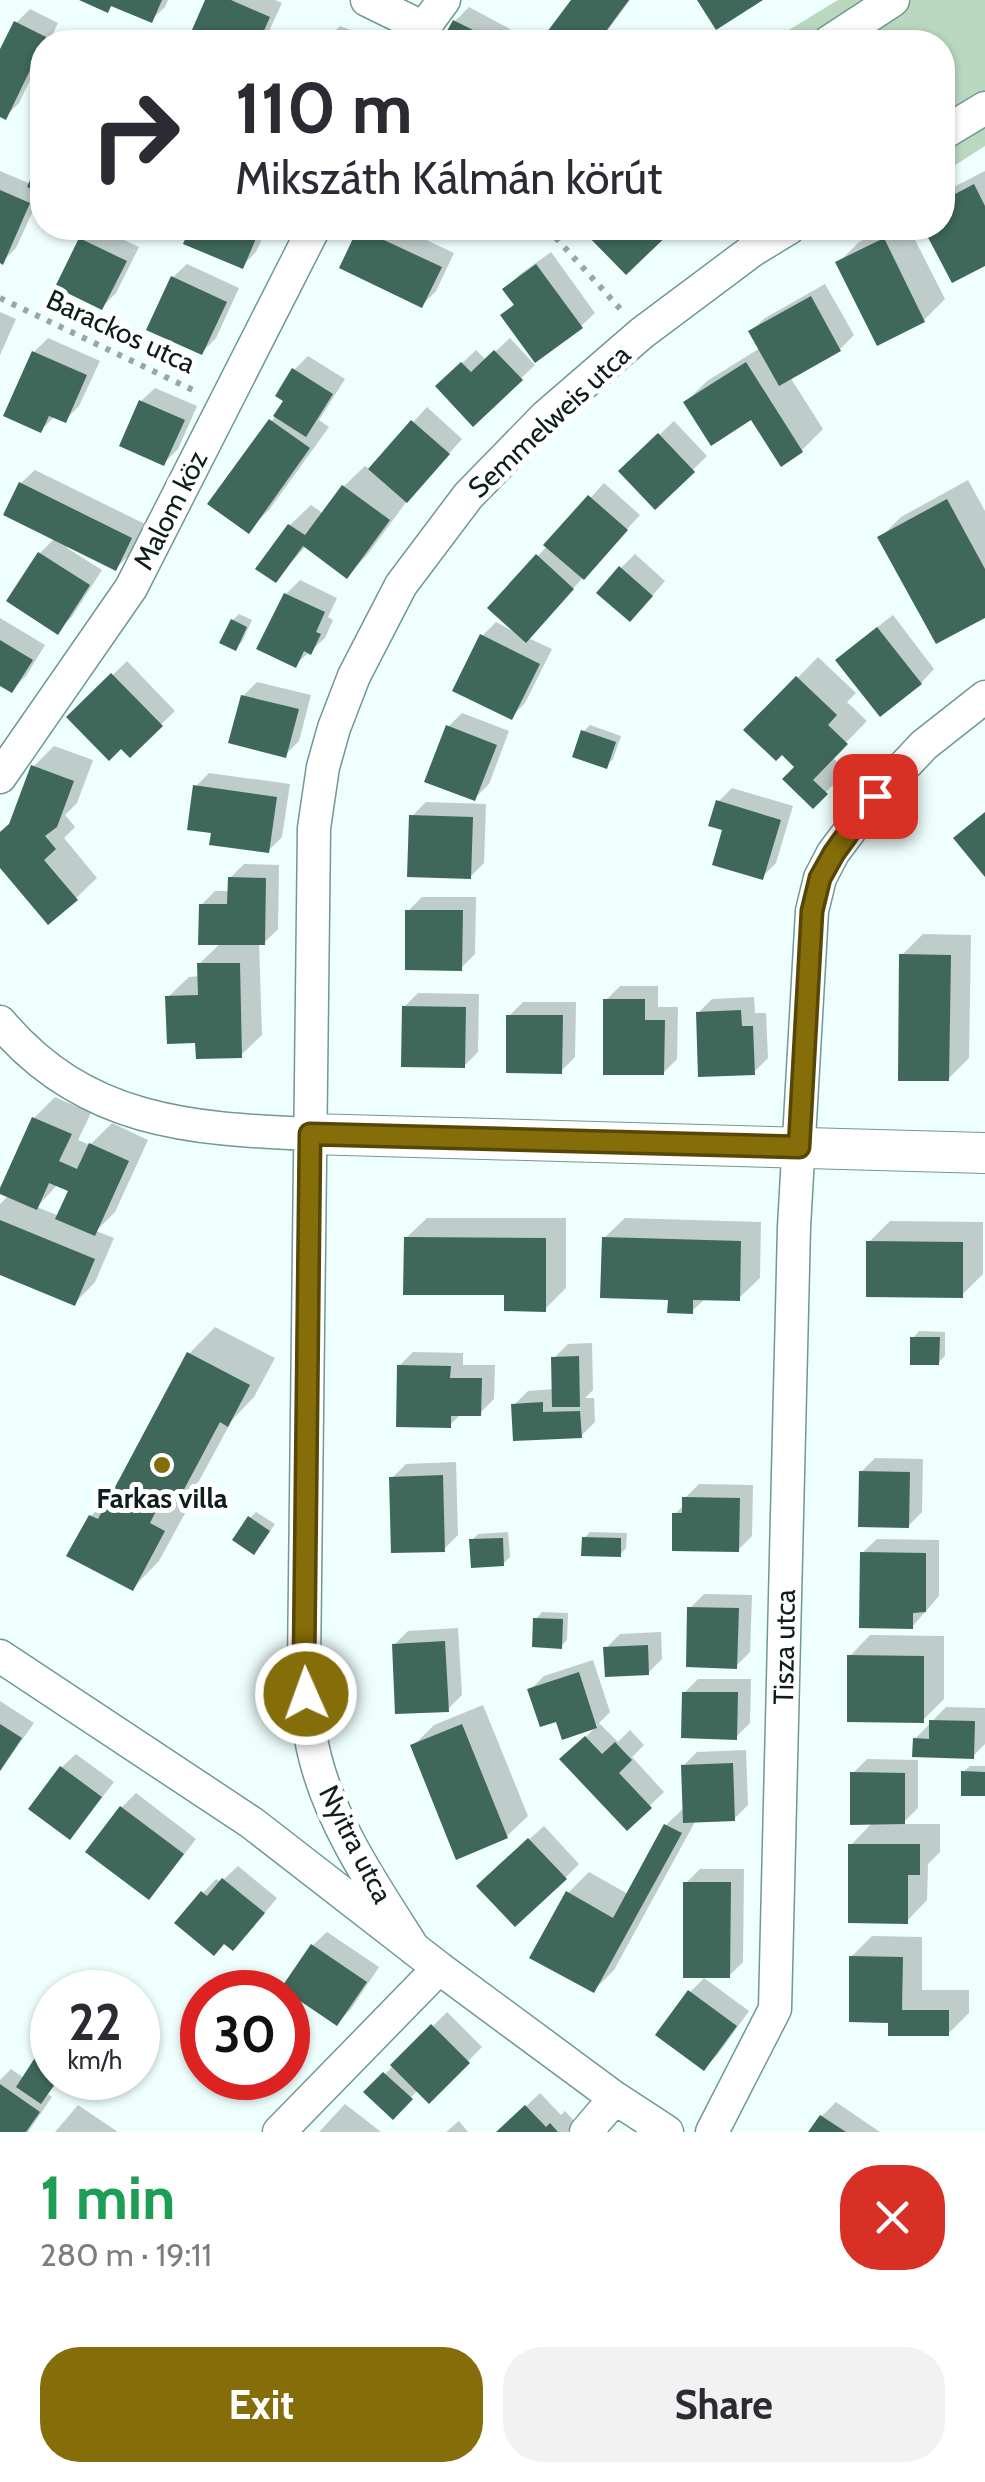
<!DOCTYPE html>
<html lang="en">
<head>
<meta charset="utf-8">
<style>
  body { margin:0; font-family:Cabin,sans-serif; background:#f2f2f3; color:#2b2b33; height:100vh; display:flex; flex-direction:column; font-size:38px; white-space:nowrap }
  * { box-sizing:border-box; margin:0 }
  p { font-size:32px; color:#7c7c81 }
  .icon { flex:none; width:55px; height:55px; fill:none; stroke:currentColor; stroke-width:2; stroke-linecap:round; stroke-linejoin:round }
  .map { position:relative; height:2132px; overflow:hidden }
  .details { display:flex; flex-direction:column; background:#fff; flex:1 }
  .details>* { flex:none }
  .guide { position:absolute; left:30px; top:30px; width:925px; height:210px; border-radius:40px; box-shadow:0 2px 8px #0004; background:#fff; color:#2b2b33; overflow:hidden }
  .speed { position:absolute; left:30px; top:1970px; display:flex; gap:20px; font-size:50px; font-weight:700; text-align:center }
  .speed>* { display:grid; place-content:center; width:130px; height:130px; border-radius:50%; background:#fff; box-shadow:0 2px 8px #0004; line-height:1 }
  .speed small { font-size:25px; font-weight:400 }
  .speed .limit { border:15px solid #d22; background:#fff; color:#111 }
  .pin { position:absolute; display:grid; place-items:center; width:85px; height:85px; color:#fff; margin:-42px; border-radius:20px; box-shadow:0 5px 15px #0006 }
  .me { position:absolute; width:110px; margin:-55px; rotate:358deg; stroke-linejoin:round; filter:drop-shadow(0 0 8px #0008) }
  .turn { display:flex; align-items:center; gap:35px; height:210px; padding:0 40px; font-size:45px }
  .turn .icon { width:130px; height:130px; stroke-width:2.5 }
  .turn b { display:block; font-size:70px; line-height:85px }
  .round { display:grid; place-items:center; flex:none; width:105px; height:105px; border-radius:40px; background:#f2f2f3 }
  .head { display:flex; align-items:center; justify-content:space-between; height:170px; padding:0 40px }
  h1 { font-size:60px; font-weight:700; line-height:75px; color:#1e9e55 }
  .cta { display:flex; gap:20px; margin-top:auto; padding:20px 40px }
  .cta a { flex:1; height:115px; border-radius:40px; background:#856d09; color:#fff; font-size:40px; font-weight:700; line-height:115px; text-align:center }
  .cta a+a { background:#f2f2f3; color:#2b2b33 }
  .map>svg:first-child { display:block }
  .green { fill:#bad8c0 }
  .shadow { fill:#0003; fill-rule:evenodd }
  .building { fill:#3f685a }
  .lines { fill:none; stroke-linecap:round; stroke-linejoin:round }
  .minor-casing { stroke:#709895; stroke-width:35 }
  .tertiary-casing { stroke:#709895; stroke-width:42 }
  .path { stroke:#96a7a5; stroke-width:6; stroke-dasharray:5 8; stroke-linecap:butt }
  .minor { stroke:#fff; stroke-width:32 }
  .tertiary { stroke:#fff; stroke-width:40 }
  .route-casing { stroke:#564706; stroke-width:25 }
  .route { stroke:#856d09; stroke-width:18 }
  .poi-dot { fill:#856d09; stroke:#fff; stroke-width:4 }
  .labels { text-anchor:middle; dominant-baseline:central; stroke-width:10; stroke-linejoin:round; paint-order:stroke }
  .street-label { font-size:28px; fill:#0e1e1d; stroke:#fff }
  .poi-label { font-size:28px; font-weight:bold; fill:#0e1e1d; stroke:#fff }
</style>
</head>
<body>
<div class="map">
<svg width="985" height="2132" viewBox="0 0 985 2132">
  <rect width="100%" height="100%" fill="#eefffd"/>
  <path class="green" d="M838,0H985V146L943,173L942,42H769Z"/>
  <path class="shadow" d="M85,0H168L165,7L151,20L113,4Z
    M208,0H275L282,3L264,42H201L191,38Z
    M574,0H630L599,42H558L550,32Z
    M469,7L510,29L503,42H443L455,21Z
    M30,9L58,23L49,42H42V55L19,103L5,117L0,115V55L16,23Z
    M340,26L384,42H324Z
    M140,34L157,41L156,42H131Z
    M42,158V191L16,248L2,262L0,261V171L31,184Z
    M985,171V263L953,279L926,228H942V193Z
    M93,228H98L139,247L116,293L102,307L81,240Z
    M170,228H267L256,252L242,266Z
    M362,228H401L454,253L436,291L422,305L342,267Z
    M888,228H909L945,299L924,320L878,342L838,263L859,242Z
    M551,252L595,313L581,326L503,315L515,303L505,289L519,275Z
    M187,264L239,288L216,338L202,352L173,277Z
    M825,284L854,335L840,349L790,377L823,429L802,450L781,463L752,417L686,402L707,381L760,348L751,331L765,318Z
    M0,312L16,319L0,355Z
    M48,338L100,361L79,406L65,420L55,416L41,430L34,352Z
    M510,338L535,365L474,423L438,386L476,350L486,360Z
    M308,356L345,379L319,420L329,427L269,510L248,530L211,504L277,414L286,400L294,370Z
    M155,388L197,406L178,449L164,463L141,401Z
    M427,407L462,439L410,497L367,555L347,576L306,546L275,580L259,568L290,525L311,505L324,514L344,486L365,466L370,470Z
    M674,421L707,456L655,507L621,471Z
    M35,470L145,524L130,554L116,568L69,545L67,548L102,570L71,618L57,631L9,601L40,553L55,538L21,483Z
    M968,480L985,511V615L881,537L901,517Z
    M604,483L640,515L528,638L552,649L525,703L511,717L482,636L496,622L513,631L538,556Z
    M635,554L665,581L644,605L621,568Z
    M300,580L337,598L328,617L333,620L325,638L295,665L286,594Z
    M239,614L252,620L242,642L235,648L233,620Z
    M893,615L934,669L921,683L853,646Z
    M0,618L45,645L26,676L12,690L0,683Z
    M818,657L856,693L847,702L867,721L832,757L847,771L813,805L798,767L782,751L747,730Z
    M127,661L175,711L130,754L70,717Z
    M257,682L311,695L299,741L285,755L243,696Z
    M462,713L509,731L489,784L475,798L448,727Z
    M590,725L621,736L613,759L606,766L583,732Z
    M54,746L93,760L77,803L65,815L75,827L64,838L97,878L76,898L0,864V832L14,820L34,766Z
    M209,773L290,784L282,837L268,851L195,787Z
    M732,788L793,806L776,863L762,877L725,828L718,802Z
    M426,802L486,804L484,863L470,877L412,816Z
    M244,864L279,865L278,929L264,943L259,942L262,1035L241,1055L198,1041L168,997L189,977L200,976L199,964L222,942L201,905L215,891H230V878Z
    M422,897H476L475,954L461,968L408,911Z
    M923,934L971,935L969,1058L948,1079L902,955Z
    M620,986H658V1007H678L677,1059L663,1073L606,1000Z
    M418,993L479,994L478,1052L464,1066L404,1007Z
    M754,997L755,1013H766L768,1058L754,1072L698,1013L712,999Z
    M523,1002H576L575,1057L561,1071L509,1016Z
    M55,1097L91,1113L78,1140L90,1145L112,1123L148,1140L115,1212L96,1231L114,1238L95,1282L75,1303L0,1272V1204L9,1195L34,1118ZM58,1184L71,1190L59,1216L37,1207Z
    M427,1218H566V1288L545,1309L506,1293L406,1238Z
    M625,1218L761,1222L760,1278L739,1298H706L692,1311L670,1298L604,1238Z
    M890,1221L983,1222V1274L962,1295L869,1242Z
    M215,1327L275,1358L254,1397L232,1420L199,1481L181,1499L190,1504L159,1561L133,1588L91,1516L116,1491L189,1354Z
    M919,1331L945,1332V1356L938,1363L913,1338Z
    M592,1343L593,1390L585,1398H594L595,1422L581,1436L514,1405L528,1391L554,1389V1358L568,1344Z
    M413,1352L463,1353V1365H495L494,1399L480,1413H462L450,1425L399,1366Z
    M875,1458L923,1459L922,1512L908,1526L861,1472Z
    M456,1462L458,1535L444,1549L392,1478L406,1464Z
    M699,1484L753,1485L752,1536L738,1550L675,1514L685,1504V1498Z
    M256,1512L275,1524L260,1546L250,1518Z
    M508,1532L510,1557L503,1564L472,1540L478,1534Z
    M590,1532L627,1533L626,1548L620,1555L584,1538Z
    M877,1539L939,1540V1596L912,1627L862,1553Z
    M704,1594L752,1595L750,1652L736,1666L690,1608Z
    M542,1612L568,1613L567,1640L561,1646L536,1619Z
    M458,1628L462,1695L448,1709L394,1645L408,1631Z
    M661,1632L662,1659L648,1673L606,1648L620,1634Z
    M870,1635L944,1636V1699L923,1720L850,1656Z
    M593,1660L610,1712L599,1723L618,1742L630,1730L644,1745L632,1757L664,1792L627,1827L563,1759L598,1725L563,1737L557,1719L530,1690L544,1676Z
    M698,1679H751L750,1723L736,1737L684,1693Z
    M0,1701L34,1723L0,1771Z
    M483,1705L528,1816L507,1836L413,1746L434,1725Z
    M946,1707L985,1708V1744L973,1756L915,1739Z
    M746,1750L748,1805L734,1819L696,1820L614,1970L594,1990L568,1893L589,1872L628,1894L666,1825L685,1807L683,1766L697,1752Z
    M76,1754L114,1782L83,1822L69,1836L32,1809L62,1767Z
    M867,1759L918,1760V1808L902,1824H940V1852L928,1864L927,1900L907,1921L851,1845L873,1822L853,1773Z
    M970,1766H985V1794L963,1772Z
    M136,1793L196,1839L162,1883L148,1897L88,1852L122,1807Z
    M544,1826L579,1864L565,1878L493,1872Z
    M238,1866L277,1898L247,1934L203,1893L216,1879L221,1882Z
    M700,1869H744L743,1962L729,1976L686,1883Z
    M327,1932L379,1967L351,2009L337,2023L313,1945Z
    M872,1936L922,1937V1990H969V2013L948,2034L890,2020L851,1957Z
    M704,1978L749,2011L718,2054L704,2068L690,1992Z
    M447,2012L482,2047L429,2101L418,2090L393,2116L367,2092Z
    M52,2041V2078H61L48,2094L52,2097L28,2132H0V2080L11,2069L24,2078L42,2052Z
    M540,2093L561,2115L565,2111L576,2123L567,2132H499Z
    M836,2102L880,2132H811L822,2116Z
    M345,2104L381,2132H319Z
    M78,2105L118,2132H55Z
    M459,2121L468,2132H446Z"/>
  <path class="building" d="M79,0H162L152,23L111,6L108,13Z
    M205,0H231L270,17L259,42H195L188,39Z
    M571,0H629L598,42H555L547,32Z
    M697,0H763L716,30Z
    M453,20L497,42H441Z
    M14,21L46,37L6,120L0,117V49Z
    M42,152V194L27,187Z
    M974,184L985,206V266L952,283L923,228H942V201Z
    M0,190L30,203L3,265L0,263Z
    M164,228H257L260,229L243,269L183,244L186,237Z
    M358,228L442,267L422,308L339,268Z
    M580,228H675L626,275Z
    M79,238L127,261L102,310L55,287Z
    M884,238L925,322L877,346L835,262Z
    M536,264L583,328L535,363L500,315L514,305L502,289Z
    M171,276L227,302L202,355L146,330Z
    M811,296L841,351L779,386L748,331Z
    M494,350L523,380L473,427L435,386L461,362L471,372Z
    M32,351L87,375L66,423L49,416L41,433L3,416Z
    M746,362L803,452L781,467L751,420L711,446L683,402Z
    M292,368L333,394L306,437L273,416L283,401L275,396Z
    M139,400L185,420L164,466L119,446Z
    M269,419L310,448L249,534L207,504Z
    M411,420L450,454L407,503L368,469Z
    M658,433L695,472L655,510L618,471Z
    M19,482L132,538L116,571L3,515Z
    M342,485L390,520L347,579L303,546L276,583L255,569L288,524L305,535Z
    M588,495L628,530L584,580L543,545Z
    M947,499L985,569V618L936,644L877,537Z
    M38,552L90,585L58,635L6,601Z
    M536,554L574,589L526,643L487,608Z
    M619,566L653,596L630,622L596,593Z
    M284,593L325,612L316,632L321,634L311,655L304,651L296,668L256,649Z
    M231,619L247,627L236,651L219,643Z
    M877,627L922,684L880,717L835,660Z
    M480,634L540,664L512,720L452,691Z
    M0,640L33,660L12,693L0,686Z
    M111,673L163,726L130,758L121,749L109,761L66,717Z
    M796,676L837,715L828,725L848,744L813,780L828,794L813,809L782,779L794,767L782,755L776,761L743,730Z
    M241,695L299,709L286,758L228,743Z
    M446,725L497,745L475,801L424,782Z
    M581,730L616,742L607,769L572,757Z
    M31,765L74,781L57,827L45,836L56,849L44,860L78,900L48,925L0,868V832L9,824Z
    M193,785L277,797L269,853L209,845L211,833L187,830Z
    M716,800L781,820L763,880L712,865L722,830L708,826Z
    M985,812V877L953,838Z
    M409,815L473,817L471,879L407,877Z
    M228,877L266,878L265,945H198L199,904H227Z
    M405,910H463L462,971L405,970Z
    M899,954L951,955L949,1081H898Z
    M197,963H240L242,1058L196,1059L195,1043L167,1044L165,996L198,995Z
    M603,999H645V1020H665L664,1075H603Z
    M402,1006L466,1007L465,1068L401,1067Z
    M741,1010L742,1026H753L755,1075L698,1077L696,1012Z
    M506,1015H563L562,1074L506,1073Z
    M32,1117L72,1134L59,1161L77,1169L89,1143L129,1161L95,1236L55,1219L68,1191L49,1183L37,1210L0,1194V1188Z
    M0,1220L95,1259L75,1306L0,1275Z
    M404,1237L546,1238V1312L504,1311V1295H403Z
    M602,1237L741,1241L740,1301L693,1300V1314L667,1313L668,1300L600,1298Z
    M866,1241L963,1242V1298L866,1297Z
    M910,1337H940L939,1365H910Z
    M187,1352L250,1385L228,1427L220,1422L173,1510L160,1503L150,1523L165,1531L133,1591L66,1556L89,1515L98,1519Z
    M579,1356L580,1407H552L551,1357Z
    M397,1365L451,1366L450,1378H482L481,1416H451V1428L396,1427Z
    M543,1402V1412L580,1411L582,1438L513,1441L511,1404Z
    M859,1471L910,1472L909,1528L858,1527Z
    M443,1475L445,1552L391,1553L389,1477Z
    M682,1497L740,1498L739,1552L672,1551V1513H682Z
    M248,1516L270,1531L254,1555L232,1540Z
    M582,1537L621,1538V1557L581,1556Z
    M503,1538L504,1566L471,1568L469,1539Z
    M860,1552L926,1553V1612L913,1613V1629L859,1628Z
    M687,1607L739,1608L737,1669L686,1667Z
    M533,1618L563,1619L562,1649L532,1647Z
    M445,1641L449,1712L395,1714L392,1644Z
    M648,1645L649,1675L605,1677L603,1647Z
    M847,1655L924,1656V1723L847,1722Z
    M579,1672L597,1728L562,1740L556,1722L540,1727L527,1689Z
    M682,1692H738L737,1740L681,1738Z
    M929,1720L975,1721L974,1759L912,1757L913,1738L929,1739Z
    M0,1724L22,1738L0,1771Z
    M462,1724L508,1838L456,1860L410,1745Z
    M585,1736L602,1754L615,1742L632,1760L619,1773L652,1808L627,1831L559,1759Z
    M733,1763L735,1821L683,1823L681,1765Z
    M60,1766L102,1797L70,1840L28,1809Z
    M961,1771L985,1772V1796H961Z
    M850,1772L905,1773V1824L850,1825Z
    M120,1806L184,1854L149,1900L85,1852Z
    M664,1824L682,1833L594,1993L529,1958L566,1891L613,1918Z
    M528,1838L567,1879L515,1927L476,1886Z
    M848,1844H920V1875H908V1924L848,1923Z
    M222,1878L265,1913L233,1951L224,1944L214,1956L174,1923L201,1891L207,1896Z
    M683,1882H731L730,1978H683Z
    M311,1944L367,1982L337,2026L281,1988Z
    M849,1956L903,1957L902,2010H949V2036H888V2023L849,2022Z
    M688,1990L737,2026L704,2071L655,2035Z
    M431,2024L470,2063L429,2104L390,2065Z
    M40,2050L52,2058V2078H59L41,2104L16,2087Z
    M383,2072L413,2099L393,2120L363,2092Z
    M0,2084L40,2112L26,2132H0Z
    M525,2105L546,2127L550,2123L558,2132H496Z
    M820,2115L846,2132H808Z"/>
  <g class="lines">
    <g class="minor-casing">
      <path id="minor" d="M367,0L422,27
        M413,42L444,0
        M829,42L893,0
        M942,134L985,108
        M0,777L131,588L314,228
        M0,1022C84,1122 189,1129 310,1134
        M0,1656L252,1823L439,1968L615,2098L667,2132
        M414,1949C376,1889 332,1826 315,1757C307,1726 306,1696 304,1665L314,828L323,767L334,728L354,676L401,585L468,496L546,416L642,333L753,250L789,228
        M279,2132L439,1968
        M586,2132L615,2098
        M712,2132L775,2009L794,1227L812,911L820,878L833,853L875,797L924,745L985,697"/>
    </g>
    <g class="tertiary-casing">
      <path id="tertiary" d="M310,1134L985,1153"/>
    </g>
    <path class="path" d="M547,228L623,312
      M0,298L195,391"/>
    <use href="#minor" class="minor"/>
    <use href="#tertiary" class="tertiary"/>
  </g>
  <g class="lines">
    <g class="route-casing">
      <path id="route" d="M306,1694L304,1664L310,1134L799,1147L812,911L820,878L834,853L875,796"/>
    </g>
    <use href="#route" class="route"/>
  </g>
  <circle class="poi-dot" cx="162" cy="1465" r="10"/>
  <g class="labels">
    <g class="street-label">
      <text transform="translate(121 331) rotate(25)">Barackos utca</text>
      <text transform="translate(549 421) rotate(-43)">Semmelweis utca</text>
      <text transform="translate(170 510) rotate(-63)">Malom köz</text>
      <text transform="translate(784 1647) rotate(-89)">Tisza utca</text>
      <text transform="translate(356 1844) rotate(63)">Nyitra utca</text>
    </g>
    <g class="poi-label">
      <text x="162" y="1498">Farkas villa</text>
    </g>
  </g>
</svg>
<div class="speed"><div>22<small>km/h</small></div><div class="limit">30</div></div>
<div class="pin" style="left:875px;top:796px;background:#d93025"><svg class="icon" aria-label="arrive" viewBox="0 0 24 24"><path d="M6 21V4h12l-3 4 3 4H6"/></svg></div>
<svg class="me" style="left:306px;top:1694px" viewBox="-20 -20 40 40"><circle r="17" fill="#856d09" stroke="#fff" stroke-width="3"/><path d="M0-11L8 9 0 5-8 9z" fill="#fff"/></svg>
<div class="guide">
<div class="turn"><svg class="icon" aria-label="right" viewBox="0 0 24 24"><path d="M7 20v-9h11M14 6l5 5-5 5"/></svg><div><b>110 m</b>Mikszáth Kálmán körút</div></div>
</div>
</div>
<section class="details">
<div class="head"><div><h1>1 min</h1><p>280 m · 19:11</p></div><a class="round" style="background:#d93025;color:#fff"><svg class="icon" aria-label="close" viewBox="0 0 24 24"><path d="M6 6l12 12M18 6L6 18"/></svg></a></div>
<div class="cta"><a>Exit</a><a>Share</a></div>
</section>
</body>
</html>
